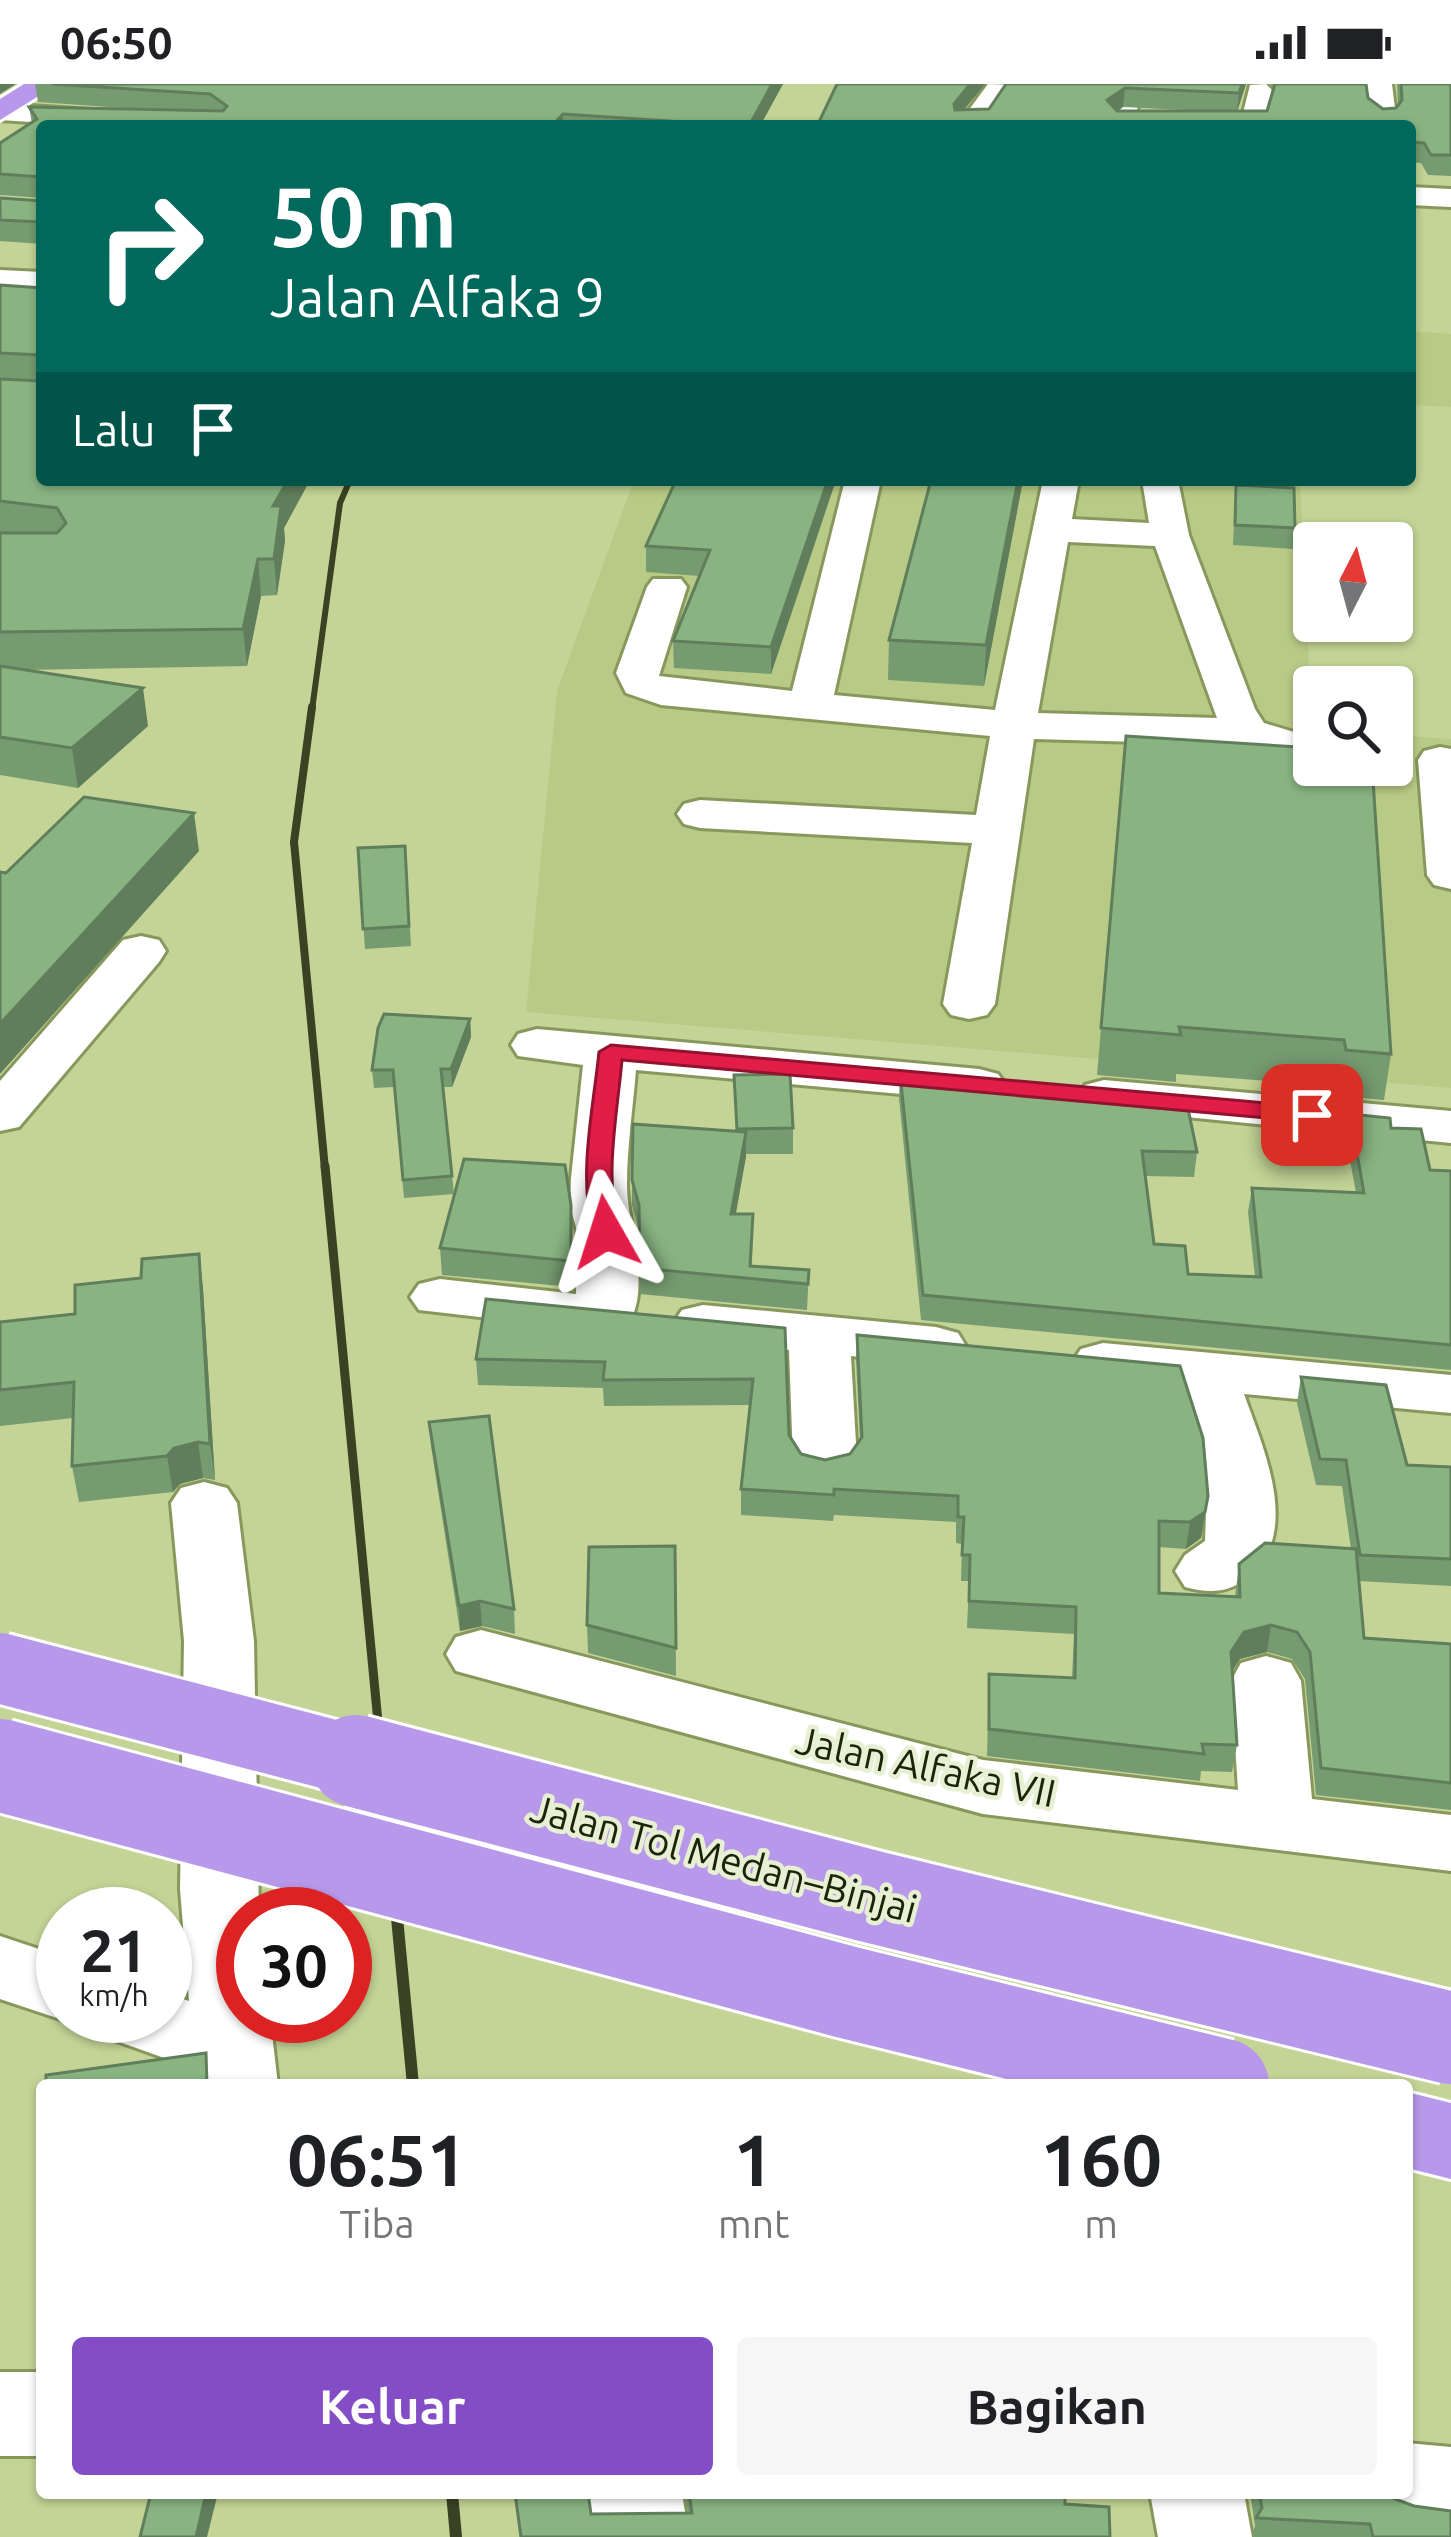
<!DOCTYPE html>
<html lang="id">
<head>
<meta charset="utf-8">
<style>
  body { margin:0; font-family:Ubuntu,sans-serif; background:#f6f6f6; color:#202124; height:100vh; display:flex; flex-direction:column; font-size:45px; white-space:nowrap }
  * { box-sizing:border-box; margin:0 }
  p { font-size:39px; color:#757577 }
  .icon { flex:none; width:66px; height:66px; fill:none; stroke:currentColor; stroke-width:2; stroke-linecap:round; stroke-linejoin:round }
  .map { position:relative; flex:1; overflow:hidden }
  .side { position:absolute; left:36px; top:1995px; width:1377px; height:420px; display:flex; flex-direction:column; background:#fff; border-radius:12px; box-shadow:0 3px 9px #0004 }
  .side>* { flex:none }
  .guide { position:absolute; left:36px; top:36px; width:1380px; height:366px; border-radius:12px; box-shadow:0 3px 9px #0004; background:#00695c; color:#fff; overflow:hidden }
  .needle { width:78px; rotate:6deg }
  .buttons { position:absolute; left:1293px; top:438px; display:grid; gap:24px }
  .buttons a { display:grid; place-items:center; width:120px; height:120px; border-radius:12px; background:#fff; box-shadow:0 3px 9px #0004; font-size:60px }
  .speed { position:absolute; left:36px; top:1803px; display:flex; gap:24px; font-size:60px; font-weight:700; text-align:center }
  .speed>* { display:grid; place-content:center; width:156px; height:156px; border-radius:50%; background:#fff; box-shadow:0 3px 9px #0004; line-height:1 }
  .speed small { font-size:30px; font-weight:400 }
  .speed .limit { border:18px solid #d22; background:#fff; color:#111 }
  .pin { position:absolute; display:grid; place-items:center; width:102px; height:102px; color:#fff; margin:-51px; border-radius:24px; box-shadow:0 6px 18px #0006 }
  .me { position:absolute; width:132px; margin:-66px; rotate:354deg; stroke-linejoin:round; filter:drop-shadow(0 0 9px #0008) }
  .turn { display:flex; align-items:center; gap:42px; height:252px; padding:0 36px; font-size:54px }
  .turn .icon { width:156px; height:156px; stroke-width:2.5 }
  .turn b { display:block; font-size:84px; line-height:102px }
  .then { display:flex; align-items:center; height:114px; padding:0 36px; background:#0003; gap:24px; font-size:45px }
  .eta { display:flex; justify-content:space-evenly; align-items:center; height:204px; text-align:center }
  .eta b { font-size:72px; font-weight:700; line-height:84px }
  .cta { display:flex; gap:24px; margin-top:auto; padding:24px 36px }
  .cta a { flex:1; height:138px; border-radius:12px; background:#824dc5; color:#fff; font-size:48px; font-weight:700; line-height:138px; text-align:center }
  .cta a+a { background:#f6f6f6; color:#202124 }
  .status { display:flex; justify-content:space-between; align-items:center; height:84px; padding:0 60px; background:#fff; direction:ltr }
  .status svg { height:33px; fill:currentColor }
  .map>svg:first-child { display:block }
  .built { fill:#b8cb86 }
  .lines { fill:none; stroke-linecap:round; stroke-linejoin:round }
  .minor-casing { stroke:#88985c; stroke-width:6 }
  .highway-casing { stroke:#fff; stroke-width:6 }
  .minor { fill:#fff; fill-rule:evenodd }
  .highway { fill:#b798ea; fill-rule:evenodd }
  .rail-far3 { stroke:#3a4223; stroke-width:6 }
  .rail-far2 { stroke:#3a4223; stroke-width:8 }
  .rail-far1 { stroke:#3a4223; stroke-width:9 }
  .rail { stroke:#3a4223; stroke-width:12 }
  .highway-bridge-far1-casing { stroke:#fff; stroke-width:76; stroke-linecap:butt }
  .highway-bridge-casing { stroke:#fff; stroke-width:98; stroke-linecap:butt }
  .highway-bridge-far1 { stroke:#b798ea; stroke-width:70 }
  .highway-bridge { stroke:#b798ea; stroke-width:92 }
  .wall { fill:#769b70; fill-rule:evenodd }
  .shaded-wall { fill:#607e5b }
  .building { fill:#89b482; stroke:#607e5b; stroke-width:3 }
  .route { fill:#e11d48; stroke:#92132f; stroke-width:3 }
  .labels { text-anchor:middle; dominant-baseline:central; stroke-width:9; stroke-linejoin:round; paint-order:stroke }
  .near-street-label { font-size:39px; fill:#1d230b; stroke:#e7f0d2 }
</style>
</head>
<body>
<div class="status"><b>06:50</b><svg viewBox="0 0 49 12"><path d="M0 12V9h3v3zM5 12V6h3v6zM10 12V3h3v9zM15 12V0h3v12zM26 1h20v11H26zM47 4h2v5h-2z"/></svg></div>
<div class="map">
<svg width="1451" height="2453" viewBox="0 0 1451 2453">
  <rect width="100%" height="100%" fill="#c3d496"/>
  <path class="built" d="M1410,247L1451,250V323L1410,321Z
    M634,396H1300L1314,681H1392V651L1451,655V1004L526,928L557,607Z"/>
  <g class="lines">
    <g class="minor-casing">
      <path id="minor" d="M988,0L1013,1L984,42H957Z
        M1116,0H1142L1134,42H1108Z
        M1266,0L1272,6L1267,42L1176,39L1189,31L1242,33L1250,1Z
        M1366,0H1392L1396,33L1392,39L1383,41L1370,33Z
        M0,20L212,34L225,42H92L0,36Z
        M1410,103L1451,105V123L1410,121Z
        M0,186L42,188V206L0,204Z
        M845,396H881L834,611L995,626L1043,396H1079L1072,435L1149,439L1142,396H1178L1189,451L1255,625L1264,639L1314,654V681L1245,661L1034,655L995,920L987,931L969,935L951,931L943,920L972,759L700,744L684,740L677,730L684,720L700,716L976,731L990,652L661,621L626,609L616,589L647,503L653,495H681L687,503L659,592L792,607ZM1068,458L1155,462L1217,634L1038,629Z
        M1440,663L1451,665V805L1434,801L1427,791L1418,676L1424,667Z
        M141,852L159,856L166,867L159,878L19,1043L0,1047V997L123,856Z
        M537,945L979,985L998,990L1006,1001L998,1012L979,1017L636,986C633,1024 627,1063 627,1101C627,1143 653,1205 627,1242C604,1248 587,1238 566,1243L419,1226L410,1213L419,1200L440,1195L576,1210L577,1147L570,1122L571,1094L583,981L518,972L511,961L518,950Z
        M1104,996L1451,1027V1059L1085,1023L1077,1012L1085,1001Z
        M703,1221L936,1243L958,1249L966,1262L958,1275L936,1281L851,1272L857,1377L848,1392L825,1398L802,1392L793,1377L789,1266L682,1252L673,1239L682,1226Z
        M1103,1259L1451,1291V1329L1244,1310C1263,1364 1303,1450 1247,1494C1227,1510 1208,1509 1185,1503L1175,1487L1185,1471L1205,1457L1207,1401L1180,1304L1081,1291L1072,1278L1081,1265Z
        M204,1398L227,1404L237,1419L254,1557L259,1830H243V1932H270L278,2001H196L195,1985L111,1955L99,1932H165V1909L189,1917L180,1805L184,1557L171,1419L181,1404Z
        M481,1546L983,1676L1238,1706L1231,1597L1241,1579L1266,1572L1291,1579L1301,1597L1312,1715L1451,1731V1787L983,1730L456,1587L446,1570L456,1553Z
        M0,1852L63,1873V1932H76L63,1936L0,1915Z
        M0,2288H42V2372H0Z
        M1407,2359L1451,2363V2451L1407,2445L1374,2433L1364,2409H1407Z
        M588,2409H682L689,2453H595Z
        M1150,2409H1244L1252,2453H1158Z"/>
    </g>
    <g class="highway-casing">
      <path id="highway" d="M24,0H58L0,36V15Z
        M1407,2008L1451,2019V2095L1407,2084Z"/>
    </g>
    <use href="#minor" class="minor"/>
    <use href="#highway" class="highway"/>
    <path class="rail-far3" d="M312,626L340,419L350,396"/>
    <path class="rail-far2" d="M312,623L294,758L325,1085"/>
    <path class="rail-far1" d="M325,1082L382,1680"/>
    <path class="rail" d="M382,1677L413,2001
      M452,2409L456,2453"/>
    <g class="highway-bridge-far1-casing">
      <path id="highway-bridge-far1" d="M0,1584L367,1680"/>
    </g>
    <g class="highway-bridge-casing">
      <path id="highway-bridge" d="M356,1677L869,1812L1451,1954
        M0,1681L846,1908L1223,2001"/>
    </g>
    <use href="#highway-bridge-far1" class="highway-bridge-far1"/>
    <use href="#highway-bridge" class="highway-bridge"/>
  </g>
  <path class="wall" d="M35,0H783L760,42H42V114L0,111V59L32,39L29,23L152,26L38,18Z
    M837,0H985L964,26L989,25L1006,0H1246L1237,27H1267L1274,4L1270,0H1366L1368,14L1383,25L1396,24L1398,21L1397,0H1451V92L1428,91L1421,79L1410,78V42H817ZM1123,23L1204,27H1118Z
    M0,114L42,117V160L0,157Z
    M0,201L42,204V396H310L284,444L285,457L277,511L261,512L247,582L23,586L148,642L78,704L0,691Z
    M836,396L771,590L674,584L673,557L700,492L646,488V462Z
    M1023,396L984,602L888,596L889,556Z
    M1236,401L1295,444L1293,465L1233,461Z
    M1126,652L1391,970L1384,1016L1339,1012L1337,1002L1176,990V998L1097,991Z
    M405,762L411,862L365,865L358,764Z
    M470,935L471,953L452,1003H443L454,1110L404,1114L394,1003L374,1004L372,986Z
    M900,990L1197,1068L1194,1093L1145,1092L1154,1160L1188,1190L1255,1193L1248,1128L1252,1104L1356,1109L1346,1054L1350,1030L1391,1044L1430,1086L1451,1087V1286L921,1236L899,1014Z
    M734,991L793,1044V1070H746L736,1130H753L752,1182L809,1186L807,1226L640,1210L639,1146L632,1121V1096L736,1047Z
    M572,1148V1203L442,1191L440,1164Z
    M199,1170L203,1205L215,1396L203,1394L180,1400L173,1408L79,1418L72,1382L73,1334L0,1342V1238L75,1230L141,1194Z
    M785,1244L789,1351L801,1370L825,1376L850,1370L860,1356L856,1276L857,1251L1205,1438L1201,1454L1186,1465L1159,1463V1509L1235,1513L1239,1480L1351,1465L1342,1402L1316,1401L1297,1319L1301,1293L1407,1381L1451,1383V1502L1358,1497L1364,1554L1451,1560V1726L1316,1711L1305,1595L1292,1575L1267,1568L1240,1575L1232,1587L1237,1661L1232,1688L1201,1687L1200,1697L987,1672L989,1590L1072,1594L1074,1550L967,1544L969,1497H961L962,1460L956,1459V1438L834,1431L833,1437L741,1431V1405L750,1321L604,1322L603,1304L478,1301L476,1275Z
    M429,1338L514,1525L515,1550L482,1542L460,1547L431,1362Z
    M675,1462L676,1592L588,1569L587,1541Z
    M514,2409H588L591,2430L688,2429L685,2409H1065V2420L1110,2453H520Z
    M1250,2409H1379L1414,2422L1451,2453H1252L1255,2442Z"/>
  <path class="shaded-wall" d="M0,0H16L0,10Z
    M772,0H783L760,42H749Z
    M970,0H985L953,39L954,20Z
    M1242,0H1246L1237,28L1239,9Z
    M1125,4L1123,23L1106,35L1107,16Z
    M563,30V42H552Z
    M288,396H310L284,444L285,457L277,511L274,475L273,422Z
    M828,396H836L771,590V563Z
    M1018,396H1023L984,602L986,561Z
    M258,475L261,512L247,582L243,545Z
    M143,604L148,642L78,704L72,664Z
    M194,729L199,767L0,990V940Z
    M470,935L471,953L452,1003L451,985Z
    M746,1048V1073L731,1155V1130Z
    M199,1170L203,1205L215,1396L210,1360Z
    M198,1358L203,1394L180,1400L173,1408L167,1372L174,1364Z
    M1208,1412L1201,1454L1186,1465L1190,1438Z
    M480,1517L482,1542L460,1547L459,1522Z
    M1271,1541L1267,1568L1240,1575L1227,1595L1231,1568L1244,1548Z
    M206,2409H218L207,2453H196Z"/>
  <path class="building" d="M52,0H772L749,42H668L671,37L563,30L552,42H42V93L0,90V59L37,35L29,23L223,27L227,22L210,10Z
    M837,0H970L954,20L955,26L989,25L1006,0H1242L1239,9L1125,4L1107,16L1117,27H1267L1275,0H1366L1368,14L1383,25L1396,24L1402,16L1401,0H1451V71H1431L1424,59L1410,58V42H817Z
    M0,114L42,117V138L0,136Z
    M0,201L42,204V396H288L273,422H281L274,475H258L243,545L0,548V449H57L66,439L57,424L0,417V295L40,297L41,271L0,269Z
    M676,396H828L771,563L673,557L710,466L646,462Z
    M931,396H1018L986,561L889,556Z
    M1236,401L1294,404L1295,444L1235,441Z
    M0,582L143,604L72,664L0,653Z
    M1126,652L1314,664V681H1372L1391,970L1346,966L1344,956L1179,943L1181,951L1101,944Z
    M84,713L194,729L0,940V788L6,789Z
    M405,762L409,842L363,845L358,764Z
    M384,930L470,935L451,985H441L452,1092L403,1096L393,986H372L378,944Z
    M790,990L793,1044L737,1045L734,991Z
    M900,990L1186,1015L1197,1068L1142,1067L1154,1160L1185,1162L1188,1190L1261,1193L1252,1104L1364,1109L1350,1030L1390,1034L1391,1044L1421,1045L1430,1086L1451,1087V1261L923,1211Z
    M633,1040L746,1048L731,1130H753L750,1182L809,1186L808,1200L640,1184L639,1121L632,1096Z
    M464,1075L565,1081L571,1121V1177L440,1164Z
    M199,1170L210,1360L198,1358L174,1364L167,1372L72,1382L74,1298L0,1306V1238L75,1230V1201L141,1194L142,1175Z
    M486,1215L785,1244L789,1351L801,1370L825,1376L850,1370L862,1353L857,1251L1180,1282L1203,1354L1208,1412L1205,1428L1190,1438L1159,1437V1509L1240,1513L1239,1480L1265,1459L1356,1465L1364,1554L1451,1560V1699L1321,1684L1310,1568L1297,1548L1271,1541L1244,1548L1231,1568L1237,1661L1202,1660L1204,1670L989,1645V1590L1075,1594L1076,1523L969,1517L970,1471H962L964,1433H958V1412L834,1405V1411L741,1405L753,1295L603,1296L605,1278L476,1275Z
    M1301,1293L1386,1301L1407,1381L1451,1383V1475L1360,1471L1346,1376L1320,1375Z
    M489,1332L514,1525L480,1517L459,1522L429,1338Z
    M675,1462L676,1564L587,1541L589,1463Z
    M206,1969L207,2001H46V1991Z
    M151,2409H206L196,2453H140Z
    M515,2409H588L591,2430L692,2429L689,2409H1065V2420L1109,2423L1110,2453H521Z
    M1259,2409H1379L1414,2422L1451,2427V2453H1373L1370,2440L1256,2434L1262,2424Z"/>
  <path class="route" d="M611,961L1312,1023L1325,1031L1312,1038L622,976C617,1032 604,1093 619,1148L606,1155L593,1148C578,1091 593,1026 599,968Z"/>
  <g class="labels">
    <g class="near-street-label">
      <text transform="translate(926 1682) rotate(12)">Jalan Alfaka VII</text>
      <text transform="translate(724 1774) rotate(15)">Jalan Tol Medan–Binjai</text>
    </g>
  </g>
</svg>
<div class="buttons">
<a><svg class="needle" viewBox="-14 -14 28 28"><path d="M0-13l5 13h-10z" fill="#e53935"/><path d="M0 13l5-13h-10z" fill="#757577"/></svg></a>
<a><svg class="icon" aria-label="search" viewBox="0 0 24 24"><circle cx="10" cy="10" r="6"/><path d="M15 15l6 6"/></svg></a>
</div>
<div class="speed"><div>21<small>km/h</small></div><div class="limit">30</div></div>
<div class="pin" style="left:1312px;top:1031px;background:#d93025"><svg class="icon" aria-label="arrive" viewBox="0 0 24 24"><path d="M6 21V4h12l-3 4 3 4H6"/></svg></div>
<svg class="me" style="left:606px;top:1148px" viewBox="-20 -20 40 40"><path d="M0-17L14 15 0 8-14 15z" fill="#e11d48" stroke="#fff" stroke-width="4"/></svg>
<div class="guide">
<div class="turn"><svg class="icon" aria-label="right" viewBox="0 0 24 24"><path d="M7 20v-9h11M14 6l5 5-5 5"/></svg><div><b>50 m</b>Jalan Alfaka 9</div></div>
<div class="then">Lalu<svg class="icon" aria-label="arrive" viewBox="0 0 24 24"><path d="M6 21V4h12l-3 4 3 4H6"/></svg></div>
</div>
<section class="side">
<div class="eta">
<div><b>06:51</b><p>Tiba</p></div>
<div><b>1</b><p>mnt</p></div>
<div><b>160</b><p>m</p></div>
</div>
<div class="cta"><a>Keluar</a><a>Bagikan</a></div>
</section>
</div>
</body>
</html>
